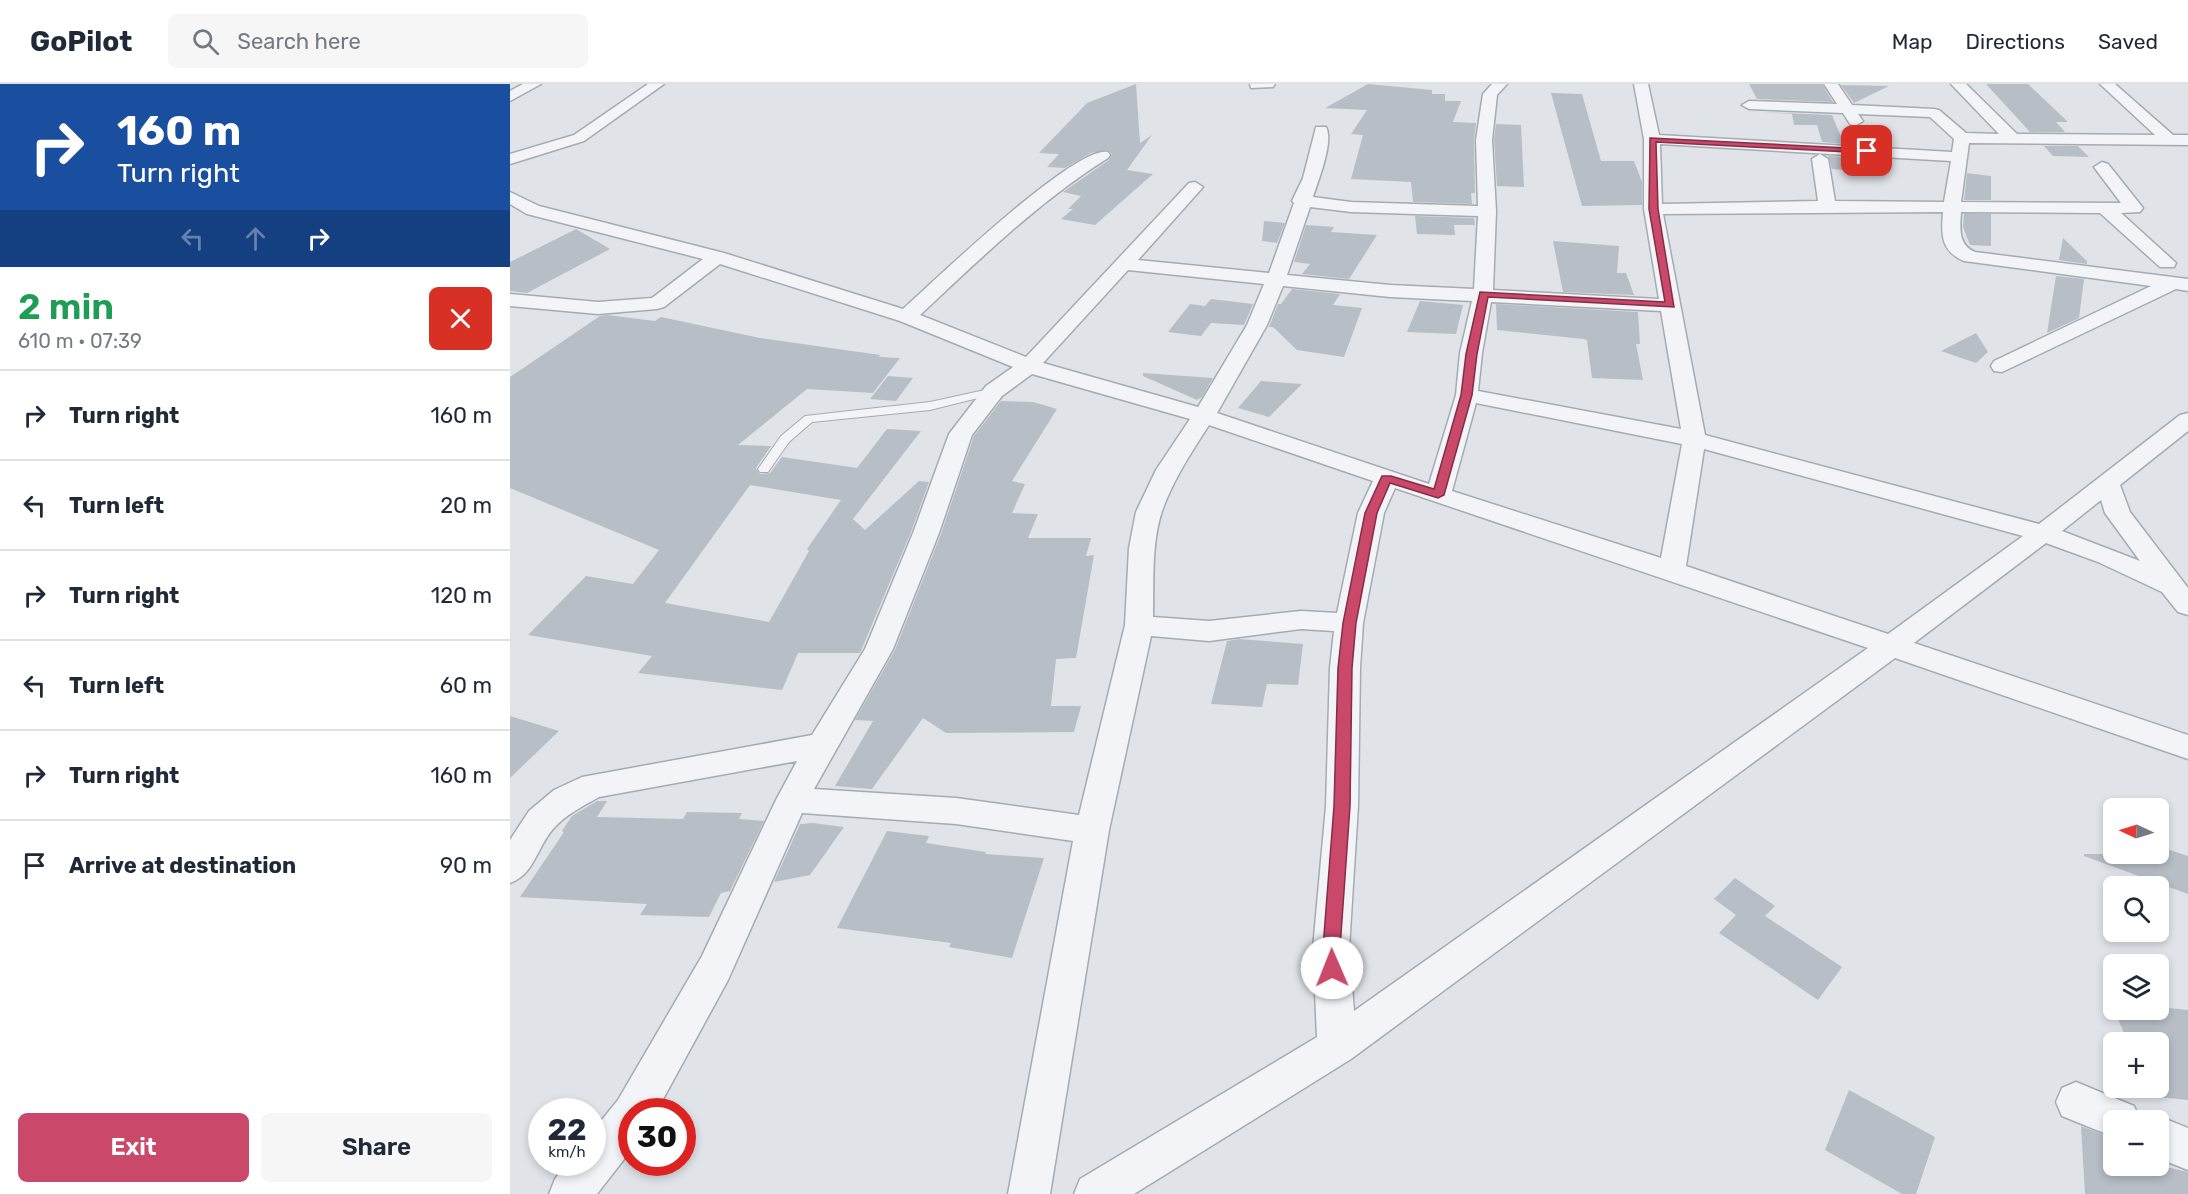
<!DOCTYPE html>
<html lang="en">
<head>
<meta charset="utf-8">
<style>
  body { margin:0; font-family:Rubik,sans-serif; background:#f6f6f7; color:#1f2937; height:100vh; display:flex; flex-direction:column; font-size:22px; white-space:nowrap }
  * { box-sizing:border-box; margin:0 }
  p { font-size:20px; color:#747a83 }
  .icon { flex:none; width:33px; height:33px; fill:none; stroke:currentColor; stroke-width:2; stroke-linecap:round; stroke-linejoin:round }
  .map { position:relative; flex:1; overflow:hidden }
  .drawer { display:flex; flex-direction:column; background:#fff; width:510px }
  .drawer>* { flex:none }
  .banner { background:#1a4fa0; color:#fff; overflow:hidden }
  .needle { width:39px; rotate:274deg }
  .tools { position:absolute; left:1593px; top:714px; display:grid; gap:12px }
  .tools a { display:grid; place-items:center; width:66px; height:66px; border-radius:9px; background:#fff; box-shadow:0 3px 9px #0003; font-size:30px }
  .speed { position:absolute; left:18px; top:1014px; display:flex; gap:12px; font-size:30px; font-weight:700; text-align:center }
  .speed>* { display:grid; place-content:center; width:78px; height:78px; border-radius:50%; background:#fff; box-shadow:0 3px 9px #0003; line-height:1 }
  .speed small { font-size:15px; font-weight:400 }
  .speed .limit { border:9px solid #d22; background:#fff; color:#111 }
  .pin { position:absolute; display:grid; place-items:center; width:51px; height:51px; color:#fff; margin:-26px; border-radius:12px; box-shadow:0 3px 9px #0006 }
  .me { position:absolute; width:66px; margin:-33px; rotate:359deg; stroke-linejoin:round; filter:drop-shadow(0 0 4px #0008) }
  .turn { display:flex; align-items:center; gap:21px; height:126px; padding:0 18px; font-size:27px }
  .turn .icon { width:78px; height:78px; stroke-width:2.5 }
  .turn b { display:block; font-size:42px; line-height:51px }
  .lanes { display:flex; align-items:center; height:57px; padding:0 18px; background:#0003; justify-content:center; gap:30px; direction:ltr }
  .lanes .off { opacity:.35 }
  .round { display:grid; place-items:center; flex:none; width:63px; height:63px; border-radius:9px; background:#f6f6f7 }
  .summary { display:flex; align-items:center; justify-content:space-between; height:102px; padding:0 18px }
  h1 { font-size:36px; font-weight:600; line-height:45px; color:#1e9e55 }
  .cta { display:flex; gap:12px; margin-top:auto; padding:12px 18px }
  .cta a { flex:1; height:69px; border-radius:9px; background:#ca4869; color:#fff; font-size:24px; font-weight:600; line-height:69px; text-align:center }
  .cta a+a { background:#f6f6f7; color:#1f2937 }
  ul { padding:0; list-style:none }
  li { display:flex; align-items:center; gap:18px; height:90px; padding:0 18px; border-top:2px solid #e0e1e3 }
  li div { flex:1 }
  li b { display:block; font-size:22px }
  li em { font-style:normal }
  header { display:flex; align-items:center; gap:36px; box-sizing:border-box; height:84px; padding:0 30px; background:#fff; border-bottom:2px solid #e0e1e3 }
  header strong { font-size:28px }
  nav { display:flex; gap:33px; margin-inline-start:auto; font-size:21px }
  .search { width:420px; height:54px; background:#f6f6f7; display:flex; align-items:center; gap:15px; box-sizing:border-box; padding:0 21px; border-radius:9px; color:#747a83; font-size:22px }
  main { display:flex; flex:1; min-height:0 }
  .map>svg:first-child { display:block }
  .building { fill:#b7bec5; fill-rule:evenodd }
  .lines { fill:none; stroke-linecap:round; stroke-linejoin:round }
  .service-casing { stroke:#a5abb3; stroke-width:2 }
  .minor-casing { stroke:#a5abb3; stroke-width:3 }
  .service { fill:#f3f4f7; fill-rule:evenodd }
  .minor { fill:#f3f4f7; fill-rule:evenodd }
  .route { fill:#ca4869; stroke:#832f44; stroke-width:1.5 }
</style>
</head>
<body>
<header>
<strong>GoPilot</strong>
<div class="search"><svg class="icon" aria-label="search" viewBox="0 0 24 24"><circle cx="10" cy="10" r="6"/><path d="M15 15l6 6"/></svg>Search here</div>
<nav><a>Map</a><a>Directions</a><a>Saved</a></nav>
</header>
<main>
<section class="drawer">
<div class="banner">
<div class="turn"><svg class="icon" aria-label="right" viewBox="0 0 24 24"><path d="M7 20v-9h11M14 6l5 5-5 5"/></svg><div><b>160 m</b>Turn right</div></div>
<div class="lanes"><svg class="icon off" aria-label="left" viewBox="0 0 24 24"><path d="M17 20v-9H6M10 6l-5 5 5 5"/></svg><svg class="icon off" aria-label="ahead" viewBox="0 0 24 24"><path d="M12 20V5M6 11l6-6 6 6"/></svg><svg class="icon" aria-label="right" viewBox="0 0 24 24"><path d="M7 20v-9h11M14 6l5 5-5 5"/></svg></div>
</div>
<div class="summary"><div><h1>2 min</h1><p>610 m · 07:39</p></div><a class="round" style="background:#d93025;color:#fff"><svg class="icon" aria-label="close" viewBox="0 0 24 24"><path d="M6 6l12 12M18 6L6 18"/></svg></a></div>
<ul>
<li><svg class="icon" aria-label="right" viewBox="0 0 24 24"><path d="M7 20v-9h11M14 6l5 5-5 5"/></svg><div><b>Turn right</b></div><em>160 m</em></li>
<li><svg class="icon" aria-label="left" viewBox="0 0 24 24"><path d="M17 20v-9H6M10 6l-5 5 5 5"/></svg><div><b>Turn left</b></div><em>20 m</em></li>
<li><svg class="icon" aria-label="right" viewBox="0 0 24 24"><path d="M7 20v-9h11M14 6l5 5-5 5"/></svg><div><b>Turn right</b></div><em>120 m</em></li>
<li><svg class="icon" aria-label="left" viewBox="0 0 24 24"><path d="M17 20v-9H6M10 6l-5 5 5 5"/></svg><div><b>Turn left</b></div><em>60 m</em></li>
<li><svg class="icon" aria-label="right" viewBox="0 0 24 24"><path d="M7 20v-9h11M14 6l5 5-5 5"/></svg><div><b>Turn right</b></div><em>160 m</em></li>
<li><svg class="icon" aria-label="arrive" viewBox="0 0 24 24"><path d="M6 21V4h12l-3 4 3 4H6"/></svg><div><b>Arrive at destination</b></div><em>90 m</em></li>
</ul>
<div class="cta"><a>Exit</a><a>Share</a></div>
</section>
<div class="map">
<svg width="1678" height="1110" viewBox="0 0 1678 1110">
  <rect width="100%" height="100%" fill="#e0e4e9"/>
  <path class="building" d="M626,0L630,59L642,51L617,86L643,90L585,141L551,135L563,125H558L571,112L553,108L599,76L602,70L598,66L581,69L555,84L537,83L549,70L529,69L577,19Z
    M858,0L922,6V10H935V17H951L943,38L966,39L964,56L965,109H961L962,120L903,118L901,98L841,95L853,51L841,50L857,26L815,24Z
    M1239,0H1312L1323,18L1247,15Z
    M1476,0H1518L1558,38H1546L1555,48H1520Z
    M1331,1L1379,2L1344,19Z
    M1041,9L1072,10L1091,77H1124L1132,98V121L1072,122Z
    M1253,28L1322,31L1334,60L1312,58L1307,41H1284L1282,30Z
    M986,40L1011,41L1014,103L987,102L984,56Z
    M1534,62H1568L1579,73L1543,72Z
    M1318,72L1340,73L1346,87L1322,85Z
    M1457,89L1481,92V116H1454Z
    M1454,130H1481V162L1460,161L1453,143Z
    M905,132L964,134L965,141H944L945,151L907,150Z
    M754,137L775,139L767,159L752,157Z
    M796,141L824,143L821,148L867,151L839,195L792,190L800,180L784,178Z
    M66,145L100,165L17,209L0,207V178Z
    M1553,154L1577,177V180L1549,176Z
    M1043,157L1109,162L1107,189H1116L1124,211L1053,208Z
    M1546,192L1574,195L1569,234L1537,249Z
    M782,205L830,210L823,221L852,224L834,273L787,266L763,243H759L768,220H771Z
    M701,215L743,220L734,241L701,239L691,252L658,248L680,220L695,222Z
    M910,217L953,221L946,250L897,248Z
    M986,220L1128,228L1130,260H1126L1133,296L1082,294L1077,256L1073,255L987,246Z
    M97,231L145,237L151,233L250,254L370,271L369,273L390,274L363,309L297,305L228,361L261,362L246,384L250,390L260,389L272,373L347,384L377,345L411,347L343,435L355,446L409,397L419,398L401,448L350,569H288L272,606L128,589L142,572L18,551L76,492L123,500L149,466L0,404V293L90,232ZM240,401L331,416L297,465L299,467L259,538L155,519Z
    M1466,249L1478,268L1466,279L1431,267Z
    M633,289L703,294L692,313L687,316L633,292Z
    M378,292L403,294L386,317L360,315Z
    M751,297L792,300L759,333L728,324Z
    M491,317L523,318L547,325L502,397L515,400L502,429L528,430L518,454H581L576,472L584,471L566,574L546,575L541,622H571L564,648L436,649L413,634L362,705L325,702L363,637L345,636L385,566L431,450L464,352Z
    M729,555L793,560L788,601L757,600L752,623L701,620L717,557Z
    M0,632L49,647L0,694Z
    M87,717H97L87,733L173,735L177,728L232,729L229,735L254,737L220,807L211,809L199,833L130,831L137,820L10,813L54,748L52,747L62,732Z
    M303,739L334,743L300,791L264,798L290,740Z
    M377,747L419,752L416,759L476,768L475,770L534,774L502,874L439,863L441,859L327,844Z
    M1648,762L1678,772V810L1574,772V770H1648Z
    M1225,794L1265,822L1255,832L1332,883L1308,916L1209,849L1226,831L1204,815Z
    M1648,923L1678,926V1016L1648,1013V958H1618L1604,926H1648Z
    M1339,1006L1425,1053L1406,1110H1392L1315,1066Z
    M1571,1042L1604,1055V1082H1652L1678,1088V1110H1575Z"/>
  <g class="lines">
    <g class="service-casing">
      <path id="service" d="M484,304L490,307L488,309L420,326L302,338L279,358L258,388H250L248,385L271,352L295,332L420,318Z"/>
    </g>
    <g class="minor-casing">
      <path id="minor" d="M13,0H31L0,17V7Z
        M138,0H154L74,57L0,80V70L64,51Z
        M740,0H765L763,3L741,4Z
        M982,0H997L987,11L982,56L986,127L983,206L1149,215L1134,125V55L1124,0H1138L1149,51L1442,68L1444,55L1420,33L1348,30L1353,37L1345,42L1340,40L1333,29L1239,25L1232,21L1239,17L1327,20L1314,0H1328L1342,21L1424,25L1429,26L1456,49L1489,50L1441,0H1456L1507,50L1645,51L1590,0H1605L1663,51H1678V61L1459,59L1451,118L1611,119L1584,83L1592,78L1598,80L1633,124L1630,128L1611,129L1666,179L1664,183H1650L1590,129L1451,128C1450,144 1448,161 1465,168L1678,195V207L1666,205L1492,288L1484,287L1481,282L1484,277L1641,202L1454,177C1431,167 1431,151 1433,128L1153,130L1195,351L1529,440L1670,331L1678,329V347L1610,401L1620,428L1678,504V531L1668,528L1652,508L1588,478L1536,459L1404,559L1678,651V675L1385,574L841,975L624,1110H564L570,1095L807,953L803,864L816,722L820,584L824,547L791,545L699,557L641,552L599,746L540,1110H498L563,757L446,740L292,729L218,896L146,1028H122V1065L87,1110H39L45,1095L58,1078H82V1048L108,1016L192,872L266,716L287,677L89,713C73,722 55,731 43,745C27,763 24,791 0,799V756L19,727L44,706L72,693L302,651L355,565L403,449L439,350L476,302L503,283L390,237L210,180L154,223L147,225L88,230L0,222V210L88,218L142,214L193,175L17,130L0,120V108L29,122L214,169L393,225C422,199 566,60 598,68L600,71L598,74C528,118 470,175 410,231L516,273L679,99L685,98L693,103L628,176L759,189L784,119L782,117L793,94L806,43H816C824,58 808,97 803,113L841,118L968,122L966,56L973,10ZM1150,60L1441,77L1434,118L1325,117L1318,75L1310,70L1302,75L1308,117L1152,120ZM800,123L841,128L968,132L964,205L880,201L777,191ZM618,186L754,200L737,241L688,323L533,279ZM773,202L880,213L962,217L950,269L946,311L919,400L707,329L757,241ZM981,218L1151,227L1171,345L968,307L972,269ZM522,290L680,335L646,386L626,428L619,464L615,541L569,731L446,714L304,705L383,565L429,449L462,351L492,312ZM966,319L1172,360L1151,474L942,407ZM699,341L863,397L848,429L827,529L791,527L699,537L643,533C644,499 641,460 652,427C663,396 681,369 699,341ZM1194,365L1513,452L1378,550L1176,482ZM885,404L1358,564L844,927L839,864L848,722L850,584L853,539L874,429ZM1591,416L1595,429L1630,477L1552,447Z
        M1566,998L1624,1022L1630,1036H1604V1053L1552,1032L1546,1018L1552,1004Z
        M1648,1032L1678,1044V1086L1648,1074V1036H1638Z"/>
    </g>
    <use href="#service" class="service"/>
    <use href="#minor" class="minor"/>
  </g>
  <path class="route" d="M1140,54L1357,65L1361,67L1357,69L1146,58L1148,125L1164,223L978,213L967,270L962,311L934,411L928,414L880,399L867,429L846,539L842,584L840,722L830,864L831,884L829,890L822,892L816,890L813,864L824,722L828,584L833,539L855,429L872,392H881L924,405L951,311L956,270L970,208L1155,218L1139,125Z"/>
</svg>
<div class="tools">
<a><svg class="needle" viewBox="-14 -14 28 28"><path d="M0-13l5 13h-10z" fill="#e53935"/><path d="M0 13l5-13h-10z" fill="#747a83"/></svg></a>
<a><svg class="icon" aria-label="search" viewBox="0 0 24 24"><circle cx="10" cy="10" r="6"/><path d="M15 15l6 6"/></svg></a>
<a><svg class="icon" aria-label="layers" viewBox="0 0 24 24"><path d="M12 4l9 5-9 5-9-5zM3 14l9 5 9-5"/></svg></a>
<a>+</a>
<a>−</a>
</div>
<div class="speed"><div>22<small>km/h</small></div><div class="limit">30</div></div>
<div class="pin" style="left:1357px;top:67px;background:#d93025"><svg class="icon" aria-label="arrive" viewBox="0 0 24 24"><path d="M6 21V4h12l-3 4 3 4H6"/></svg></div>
<svg class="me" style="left:822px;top:884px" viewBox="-20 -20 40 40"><circle r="19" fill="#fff"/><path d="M0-13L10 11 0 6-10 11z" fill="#ca4869"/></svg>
</div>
</main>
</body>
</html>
